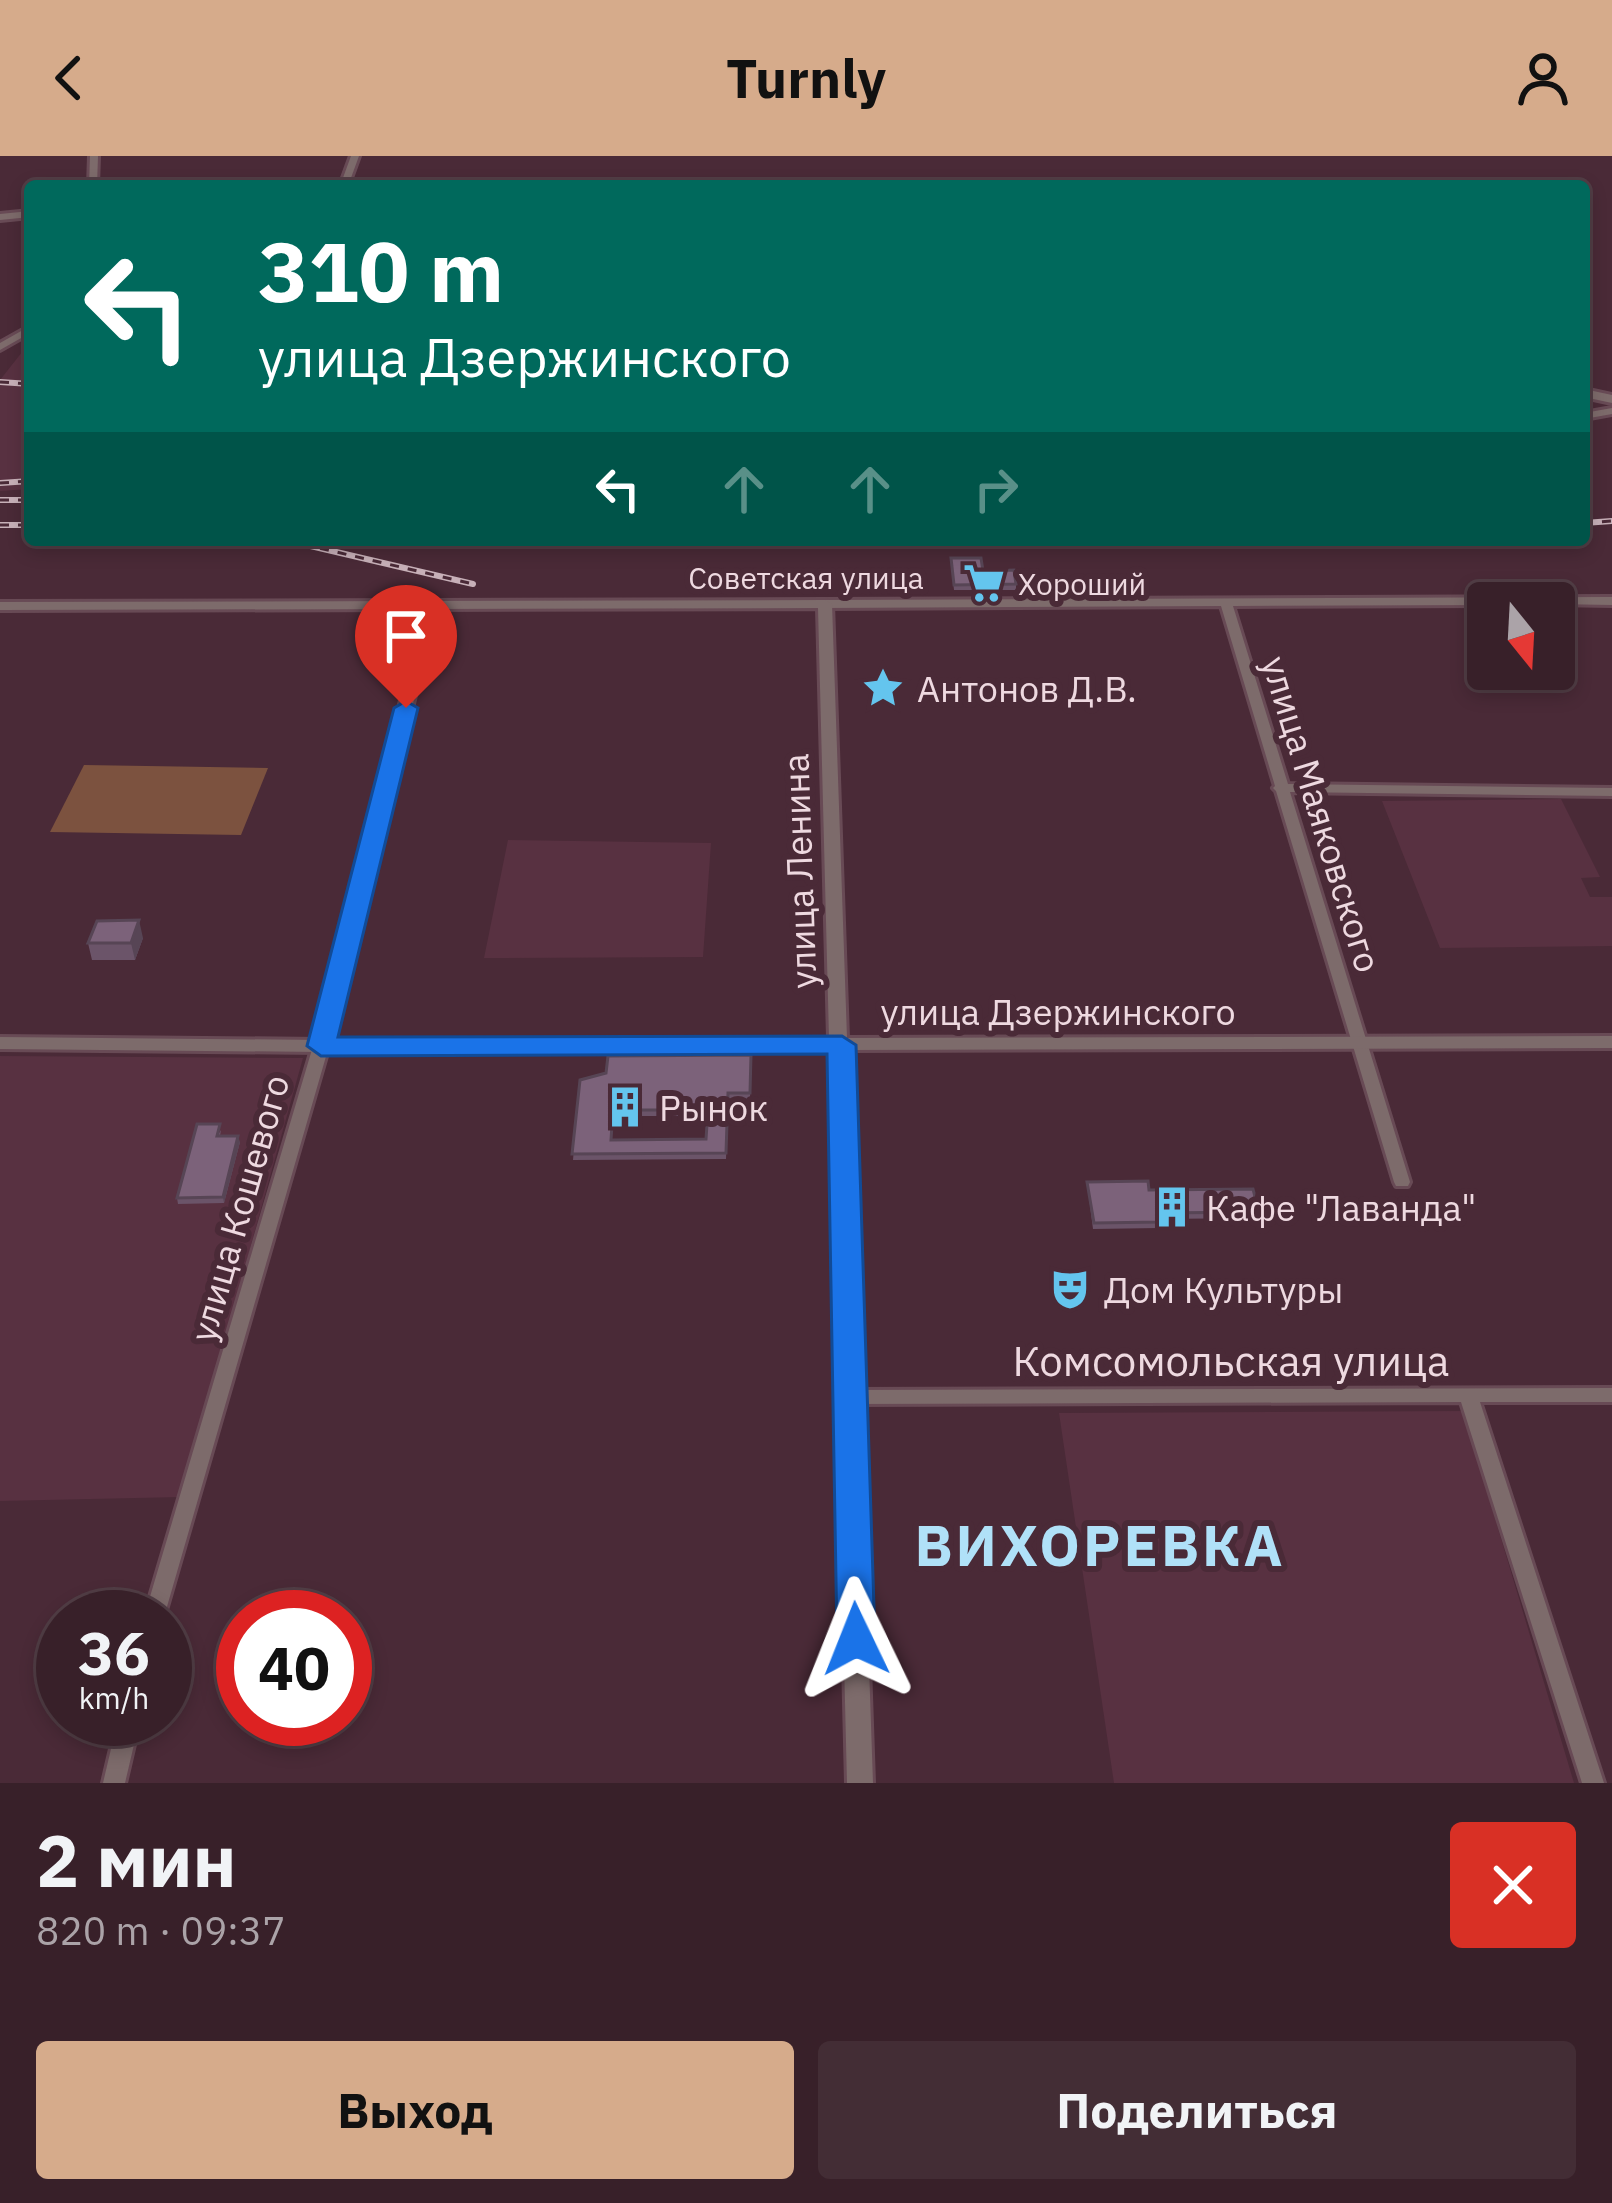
<!DOCTYPE html>
<html lang="ru">
<head>
<meta charset="utf-8">
<style>
  body { margin:0; font-family:"IBM Plex Sans",sans-serif; background:#432d35; color:#f1f3f6; height:100vh; display:flex; flex-direction:column; font-size:45px; white-space:nowrap }
  * { box-sizing:border-box; margin:0 }
  p { font-size:39px; color:#aba3a8 }
  .icon { flex:none; width:66px; height:66px; fill:none; stroke:currentColor; stroke-width:2; stroke-linecap:round; stroke-linejoin:round }
  .map { position:relative; height:1627px; overflow:hidden }
  .details { display:flex; flex-direction:column; background:#382029; flex:1 }
  .details>* { flex:none }
  .top-card { position:absolute; left:24px; top:24px; width:1566px; height:366px; border-radius:12px; box-shadow:0 6px 18px #0003,0 0 0 3px #523e46; background:#00695c; color:#fff; overflow:hidden }
  .needle { width:78px; rotate:162deg }
  .controls { position:absolute; left:1467px; top:426px; display:grid; gap:24px }
  .controls a { display:grid; place-items:center; width:108px; height:108px; border-radius:12px; background:#382029; box-shadow:0 6px 18px #0003,0 0 0 3px #523e46; font-size:60px }
  .speed { position:absolute; left:36px; top:1434px; display:flex; gap:24px; font-size:60px; font-weight:700; text-align:center }
  .speed>* { display:grid; place-content:center; width:156px; height:156px; border-radius:50%; background:#382029; box-shadow:0 6px 18px #0003,0 0 0 3px #523e46; line-height:1 }
  .speed small { font-size:30px; font-weight:400 }
  .speed .limit { border:18px solid #d22; background:#fff; color:#111 }
  .pin { position:absolute; display:grid; place-items:center; width:102px; height:102px; color:#fff; margin:-123px -51px; border-radius:50% 50% 50% 0; rotate:-45deg; box-shadow:0 0 12px #0007 }
  .pin .icon { rotate:45deg }
  .me { position:absolute; width:132px; margin:-66px; rotate:358deg; stroke-linejoin:round; filter:drop-shadow(0 0 9px #0008) }
  .turn { display:flex; align-items:center; gap:42px; height:252px; padding:0 36px; font-size:54px }
  .turn .icon { width:156px; height:156px; stroke-width:2.5 }
  .turn b { display:block; font-size:84px; line-height:102px }
  .lanes { display:flex; align-items:center; height:114px; padding:0 36px; background:#0003; justify-content:center; gap:60px; direction:ltr }
  .lanes .off { opacity:.35 }
  .round { display:grid; place-items:center; flex:none; width:126px; height:126px; border-radius:12px; background:#432d35 }
  .head { display:flex; align-items:center; justify-content:space-between; height:204px; padding:0 36px }
  h1 { font-size:72px; font-weight:700; line-height:90px }
  .button { display:flex; gap:24px; margin-top:auto; padding:24px 36px }
  .button a { flex:1; height:138px; border-radius:12px; background:#d6ab8b; color:#111; font-size:48px; font-weight:700; line-height:138px; text-align:center }
  .button a+a { background:#432d35; color:#f1f3f6 }
  header { display:flex; justify-content:space-between; align-items:center; height:156px; padding:0 36px; background:#d6ab8b; color:#111; font-size:54px; font-weight:700 }
  .map>svg:first-child { display:block }
  .built { fill:#583141 }
  .green { fill:#7c523f }
  .lines { fill:none; stroke-linecap:round; stroke-linejoin:round }
  .minor-casing { stroke:#684a55; stroke-width:6 }
  .tertiary-casing { stroke:#684a55; stroke-width:6 }
  .minor { fill:#7d6b6b; fill-rule:evenodd }
  .tertiary { fill:#7d6b6b; fill-rule:evenodd }
  .rail-casing { stroke:#c7b0b8; stroke-width:6 }
  .rail { stroke:#4a2a37; stroke-width:3; stroke-dasharray:9; stroke-linecap:butt }
  .wall { fill:#6b5469; fill-rule:evenodd }
  .shaded-wall { fill:#574555 }
  .building { fill:#7c627a; stroke:#574555; stroke-width:3; fill-rule:evenodd }
  .route { fill:#1a73e8; stroke:#114b97; stroke-width:3 }
  .labels { text-anchor:middle; dominant-baseline:central; stroke-width:12; stroke-linejoin:round; paint-order:stroke }
  .far-street-label { font-size:30px; fill:#eed9e0; stroke:#4a2a37 }
  .far-poi-label { font-size:30px; fill:#eed9e0; stroke:#4a2a37; text-anchor:start }
  .poi-label { font-size:36px; fill:#eed9e0; stroke:#4a2a37; text-anchor:start }
  .street-label { font-size:36px; fill:#eed9e0; stroke:#4a2a37 }
  .near-street-label { font-size:42px; fill:#eed9e0; stroke:#4a2a37 }
  .near-district-label { font-size:57px; font-weight:bold; letter-spacing:3px; fill:#b0e1f8; stroke:#4a2a37 }
</style>
</head>
<body>
<header><svg class="icon" aria-label="back" viewBox="0 0 24 24"><path d="M15 5l-7 7 7 7"/></svg>Turnly<svg class="icon" aria-label="person" viewBox="0 0 24 24"><circle cx="12" cy="8" r="4"/><path d="M4 21q1-7 8-7t8 7"/></svg></header>
<div class="map">
<svg width="1612" height="1627" viewBox="0 0 1612 1627">
  <rect width="100%" height="100%" fill="#4a2a37"/>
  <path class="built" d="M30,186V333L0,335V224Z
    M1561,643L1600,721L1581,722L1590,741H1612V790L1440,792L1382,645Z
    M508,684L711,687L703,801L484,802Z
    M0,900L303,902L181,1341L0,1345Z
    M1463,1255L1574,1627H1114L1059,1257Z"/>
  <path class="green" d="M84,609L268,612L241,679L50,676Z"/>
  <g class="lines">
    <g class="minor-casing">
      <path id="minor" d="M90,0H98L97,30H89Z
        M351,0H359L348,30H340Z
        M30,170V177L0,194V187Z
        M1612,252V258L1584,263V257Z
        M1612,441V449L1488,447V449L1233,450L1288,628L1612,632V640L1290,636L1410,1026L1408,1030H1396L1394,1026L1276,635L1273,632L1275,630L1221,450L825,452L819,448L825,444Z
        M431,446L437,450L329,890L164,1461H144L313,890L425,450Z
        M1612,1232V1246H1480L1604,1627H1582L1461,1246L850,1248L843,1246L841,1241L843,1236L850,1234Z
        M118,1563H140L125,1627H103Z"/>
    </g>
    <g class="tertiary-casing">
      <path id="tertiary" d="M30,55V61L0,64V58Z
        M1584,233L1612,239V247L1584,241Z
        M825,444L832,448L847,882L1612,880V892L848,894L873,1627H847L829,894L321,896L0,893V881L321,884L829,882L818,452L0,454V446Z"/>
    </g>
    <use href="#minor" class="minor"/>
    <use href="#tertiary" class="tertiary"/>
    <g class="rail-casing">
      <path id="rail" d="M0,226L30,228
        M0,327L30,325
        M0,344H30
        M1584,367L1612,365
        M0,369H30
        M285,384L473,428"/>
    </g>
    <use href="#rail" class="rail"/>
  </g>
  <path class="wall" d="M951,407L983,415L1016,428V434H954Z
    M143,782L135,804H92L88,787Z
    M751,899L750,943H728L726,1003L573,1004L580,924ZM614,960H707L706,983L611,984Z
    M221,974L220,980L240,986L224,1047L178,1048L177,1042Z
    M1087,1026L1149,1034L1259,1056L1258,1062L1159,1063V1072L1093,1073Z"/>
  <path class="shaded-wall" d="M139,764L143,782L135,804L131,787Z
    M238,980L240,986L224,1047L223,1041Z"/>
  <path class="building" d="M951,402H981L983,415L1014,414L1016,428L954,429Z
    M139,764L131,787H88L97,765Z
    M751,899L750,937H728L726,997L572,998L580,924L606,917L608,900ZM613,954H708L706,983L611,984Z
    M197,968H220L217,980H238L223,1041L177,1042Z
    M1148,1025L1149,1034L1253,1033L1259,1056L1158,1057L1160,1066L1094,1067L1087,1026Z"/>
  <path class="route" d="M406,545L418,552L338,881L842,880L856,889L875,1483L869,1494L856,1499L843,1494L837,1483L827,898L321,900L307,890L394,552Z"/>
  <defs>
    <g id="supermarket-bare" transform="scale(3.24)"><path d="M-6-5.5h2.5l.6 2H6L4.5 2H-2.5L-4.4-4H-6ZM-1.5 3.2a1.3 1.3 0 1 0 .1 0ZM3 3.2a1.3 1.3 0 1 0 .1 0Z" fill="#64c5ee" stroke="#4a2a37" stroke-width="2.5" paint-order="stroke"/></g>
    <g id="sight-bare" transform="scale(3.24)"><path d="M0-6L1.8-2.2L6-1.7L2.9 1.2L3.7 5.4L0 3.3L-3.7 5.4L-2.9 1.2L-6-1.7L-1.8-2.2Z" fill="#64c5ee" stroke="#4a2a37" stroke-width="2.5" paint-order="stroke"/></g>
    <g id="building-bare" transform="scale(3.24)"><path d="M-4-6H4V6H1V3H-1V6H-4ZM-2.5-4.3h1.7v1.8h-1.7ZM.8-4.3h1.7v1.8H.8ZM-2.5-1h1.7V.8h-1.7ZM.8-1h1.7V.8H.8Z" fill="#64c5ee" stroke="#4a2a37" stroke-width="2.5" paint-order="stroke"/></g>
    <g id="theatre-bare" transform="scale(3.24)"><path d="M-5-5.5Q0-4 5-5.5V0Q5 5 0 6Q-5 5-5 0ZM-3.3-2.5H-1v1.5H-3.3ZM1-2.5H3.3v1.5H1ZM-2.8 1Q0 5.5 2.8 1Z" fill="#64c5ee" stroke="#4a2a37" stroke-width="2.5" paint-order="stroke"/></g>
  </defs>
  <g fill-rule="evenodd">
    <use href="#supermarket-bare" x="984" y="427"/>
    <use href="#sight-bare" x="883" y="532"/>
    <use href="#building-bare" x="625" y="951"/>
    <use href="#building-bare" x="1172" y="1051"/>
    <use href="#theatre-bare" x="1070" y="1133"/>
  </g>
  <g class="labels">
    <g class="far-street-label">
      <text x="806" y="421">Советская улица</text>
    </g>
    <g class="far-poi-label">
      <text x="1018" y="427">Хороший</text>
    </g>
    <g class="poi-label">
      <text x="917" y="532">Антонов Д.В.</text>
      <text x="659" y="951">Рынок</text>
      <text x="1206" y="1051">Кафе "Лаванда"</text>
      <text x="1104" y="1133">Дом Культуры</text>
    </g>
    <g class="street-label">
      <text transform="translate(1322 658) rotate(73)">улица Маяковского</text>
      <text transform="translate(799 715) rotate(-92)">улица Ленина</text>
      <text x="1058" y="855">улица Дзержинского</text>
      <text transform="translate(239 1052) rotate(-74)">улица Кошевого</text>
    </g>
    <g class="near-street-label">
      <text x="1231" y="1204">Комсомольская улица</text>
    </g>
    <g class="near-district-label">
      <text x="1100" y="1389">ВИХОРЕВКА</text>
    </g>
  </g>
</svg>
<div class="controls">
<a><svg class="needle" viewBox="-14 -14 28 28"><path d="M0-13l5 13h-10z" fill="#e53935"/><path d="M0 13l5-13h-10z" fill="#aba3a8"/></svg></a>
</div>
<div class="speed"><div>36<small>km/h</small></div><div class="limit">40</div></div>
<div class="pin" style="left:406px;top:552px;background:#d93025"><svg class="icon" aria-label="arrive" viewBox="0 0 24 24"><path d="M6 21V4h12l-3 4 3 4H6"/></svg></div>
<svg class="me" style="left:856px;top:1483px" viewBox="-20 -20 40 40"><path d="M0-17L14 15 0 8-14 15z" fill="#1a73e8" stroke="#fff" stroke-width="4"/></svg>
<div class="top-card">
<div class="turn"><svg class="icon" aria-label="left" viewBox="0 0 24 24"><path d="M17 20v-9H6M10 6l-5 5 5 5"/></svg><div><b>310 m</b>улица Дзержинского</div></div>
<div class="lanes"><svg class="icon" aria-label="left" viewBox="0 0 24 24"><path d="M17 20v-9H6M10 6l-5 5 5 5"/></svg><svg class="icon off" aria-label="ahead" viewBox="0 0 24 24"><path d="M12 20V5M6 11l6-6 6 6"/></svg><svg class="icon off" aria-label="ahead" viewBox="0 0 24 24"><path d="M12 20V5M6 11l6-6 6 6"/></svg><svg class="icon off" aria-label="right" viewBox="0 0 24 24"><path d="M7 20v-9h11M14 6l5 5-5 5"/></svg></div>
</div>
</div>
<section class="details">
<div class="head"><div><h1>2 мин</h1><p>820 m · 09:37</p></div><a class="round" style="background:#d93025;color:#fff"><svg class="icon" aria-label="close" viewBox="0 0 24 24"><path d="M6 6l12 12M18 6L6 18"/></svg></a></div>
<div class="button"><a>Выход</a><a>Поделиться</a></div>
</section>
</body>
</html>
